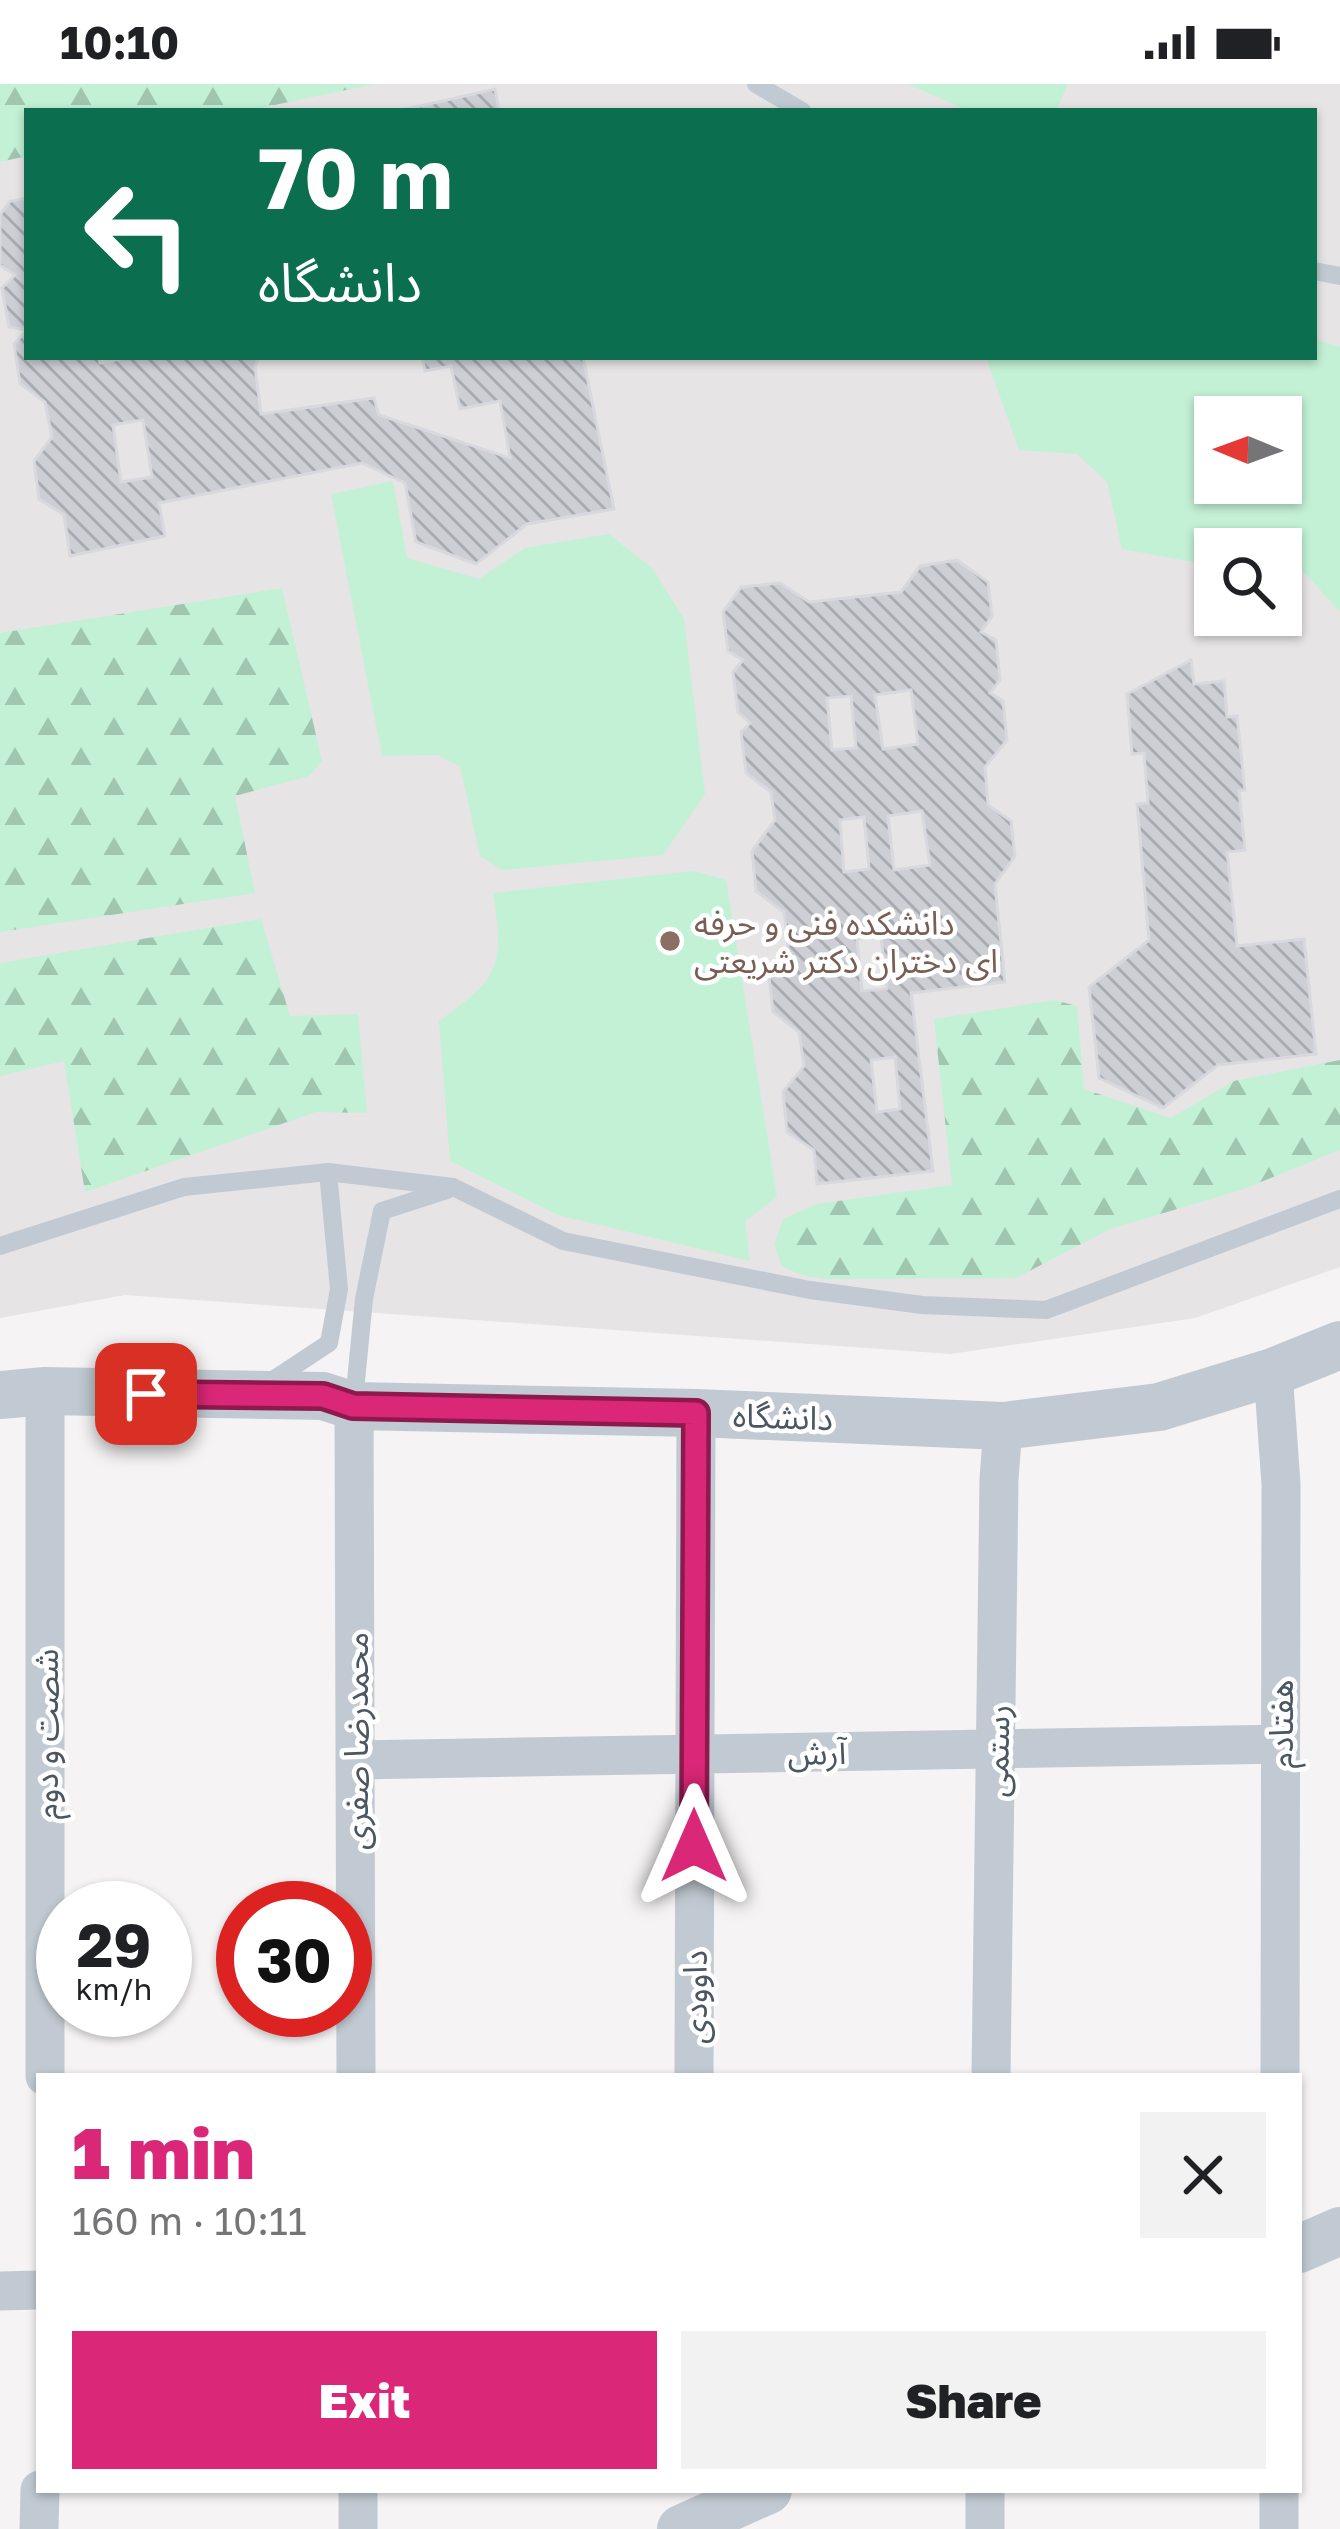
<!DOCTYPE html>
<html lang="en">
<head>
<meta charset="utf-8">
<style>
  body { margin:0; font-family:"Golos Text","Noto Sans Arabic",sans-serif; background:#f2f2f2; color:#202124; height:100vh; display:flex; flex-direction:column; font-size:45px; white-space:nowrap }
  * { box-sizing:border-box; margin:0 }
  p { font-size:39px; color:#757577 }
  .icon { flex:none; width:66px; height:66px; fill:none; stroke:currentColor; stroke-width:2; stroke-linecap:round; stroke-linejoin:round }
  .map { position:relative; flex:1; overflow:hidden }
  .drawer { position:absolute; left:36px; top:1989px; width:1266px; height:420px; display:flex; flex-direction:column; background:#fff; border-radius:0px; box-shadow:0 3px 9px #0004 }
  .drawer>* { flex:none }
  .guide { position:absolute; left:24px; top:24px; width:1293px; height:252px; border-radius:0px; box-shadow:0 3px 9px #0004; background:#0b6e4f; color:#fff; overflow:hidden }
  .needle { width:78px; rotate:271deg }
  .fabs { position:absolute; left:1194px; top:312px; display:grid; gap:24px }
  .fabs a { display:grid; place-items:center; width:108px; height:108px; border-radius:0px; background:#fff; box-shadow:0 3px 9px #0004; font-size:60px }
  .speed { position:absolute; left:36px; top:1797px; display:flex; gap:24px; font-size:60px; font-weight:700; text-align:center }
  .speed>* { display:grid; place-content:center; width:156px; height:156px; border-radius:50%; background:#fff; box-shadow:0 3px 9px #0004; line-height:1 }
  .speed small { font-size:30px; font-weight:400 }
  .speed .limit { border:18px solid #d22; background:#fff; color:#111 }
  .pin { position:absolute; display:grid; place-items:center; width:102px; height:102px; color:#fff; margin:-51px; border-radius:24px; box-shadow:0 6px 18px #0006 }
  .me { position:absolute; width:132px; margin:-66px; rotate:0deg; stroke-linejoin:round; filter:drop-shadow(0 0 9px #0008) }
  .turn { display:flex; align-items:center; gap:42px; height:252px; padding:0 36px; font-size:54px }
  .turn .icon { width:156px; height:156px; stroke-width:2.5 }
  .turn b { display:block; font-size:84px; line-height:102px }
  .round { display:grid; place-items:center; flex:none; width:126px; height:126px; border-radius:0px; background:#f2f2f2 }
  .head { display:flex; align-items:center; justify-content:space-between; height:204px; padding:0 36px }
  h1 { font-size:72px; font-weight:800; line-height:90px; color:#db2777 }
  .action { display:flex; gap:24px; margin-top:auto; padding:24px 36px }
  .action a { flex:1; height:138px; border-radius:0px; background:#db2777; color:#fff; font-size:48px; font-weight:800; line-height:138px; text-align:center }
  .action a+a { background:#f2f2f2; color:#202124 }
  .status { display:flex; justify-content:space-between; align-items:center; height:84px; padding:0 60px; background:#fff; direction:ltr }
  .status svg { height:33px; fill:currentColor }
  .map>svg:first-child { display:block }
  .education { fill:#e6e4e5; fill-rule:evenodd }
  .grass { fill:#c3f1d5; fill-rule:evenodd }
  .forest { fill:url(#forest-firs) }
  .building { fill:url(#building-back-hatch); stroke:#d7d9de; stroke-width:3; fill-rule:evenodd }
  .lines { fill:none; stroke-linecap:round; stroke-linejoin:round }
  .service { stroke:#c1cad2; stroke-width:18 }
  .minor { stroke:#c1cad2; stroke-width:39 }
  .tertiary { stroke:#c1cad2; stroke-width:48 }
  .route-casing { stroke:#8e194d; stroke-width:30 }
  .route { stroke:#db2777; stroke-width:21 }
  .education-dot { fill:#8d6e63; stroke:#fff; stroke-width:4.5 }
  .labels { text-anchor:middle; dominant-baseline:central; stroke-width:9; stroke-linejoin:round; paint-order:stroke }
  .education-label { font-size:33px; fill:#785e54; stroke:#fff; text-anchor:start }
  .street-label { font-size:33px; fill:#4a5661; stroke:#fff }
</style>
</head>
<body>
<div class="status"><b>10:10</b><svg viewBox="0 0 49 12"><path d="M0 12V9h3v3zM5 12V6h3v6zM10 12V3h3v9zM15 12V0h3v12zM26 1h20v11H26zM47 4h2v5h-2z"/></svg></div>
<div class="map">
<svg width="1340" height="2445" viewBox="0 0 1340 2445">
  <defs>
    <pattern id="forest-firs" width="22" height="20" patternUnits="userSpaceOnUse" patternTransform="scale(3)"><rect width="22" height="20" fill="#c3f1d5"/><path d="M5 1l3.5 6h-7zM16 11l3.5 6h-7z" fill="#a0c6b0"/></pattern>
    <pattern id="building-back-hatch" width="6" height="6" patternUnits="userSpaceOnUse" patternTransform="scale(3)"><rect width="6" height="6" fill="#cdcfd5"/><path d="M-1 5l2 2M0 0l6 6M5-1l2 2" fill="none" stroke="#a8abb0"/></pattern>
  </defs>
  <rect width="100%" height="100%" fill="#f5f3f3"/>
  <path class="education" d="M0,0H1340V1183L1195,1234L951,1270L125,1211L0,1234ZM27,27H1314V273H27ZM1215,333H1281V399H1215ZM1215,465H1281V531H1215Z"/>
  <path class="grass" d="M908,0H1068L1056,27H969Z
    M1314,255L1340,263V528L1302,486L1281,485V465H1215V482L1122,465L1107,398L1077,370L1019,366L986,273H1314ZM1215,333H1281V399H1215Z
    M393,397L407,474L479,495L525,464L609,450L653,485L684,535L705,710L663,771L502,786L480,772L460,682L437,671L382,672L331,410Z
    M693,787L726,796L777,1113L745,1137L750,1177L558,1131L450,1077L439,937C499,895 505,882 493,809Z"/>
  <path class="forest" d="M0,0H375L245,27H27V72L0,78Z
    M282,504L322,677L309,692L235,712L255,809L0,848V549Z
    M261,835L290,932L358,930L367,1029L316,1028L85,1108L64,977L0,992V879Z
    M1054,916L1077,922L1084,1005L1171,1034L1234,997L1340,976V1066L1241,1106L1110,1145L1016,1194L824,1195L801,1191L782,1182L774,1161L783,1135L817,1120L952,1101L934,935Z"/>
  <path class="building" d="M495,5L499,27H398Z
    M27,114V273H99L100,279L130,273H259L255,282L261,330L374,314L379,331L510,374L500,317L460,325L451,282L425,287L422,273H583L614,425L527,440L476,480L416,458L405,399L362,379L159,419L165,452L70,472L64,431L39,415L34,377L52,353L45,318L20,300L14,260L27,246L9,243L2,204L15,191L0,181V131L10,117ZM143,336L152,393L121,398L113,341Z
    M957,476L988,498L992,532L981,548L996,556L1000,596L990,609L1003,617L1007,656L985,683L988,721L1011,737L1015,772L995,800L1005,898L911,909L933,1087L817,1100L814,1066L787,1048L783,1008L804,982L799,948L773,928L769,893L788,863L784,828L756,807L752,767L775,736L771,708L746,689L741,648L750,639L738,628L733,588L743,576L728,567L723,528L741,503L780,499L809,518L901,508L920,482ZM911,606L918,660L883,665L875,611ZM851,612L856,664L832,666L827,614ZM922,727L930,781L894,786L888,732ZM864,733L869,785L844,788L840,736ZM881,853L887,905L862,907L857,855ZM895,973L900,1025L877,1028L871,976Z
    M1191,576L1194,600L1224,597L1227,633L1237,632L1245,706L1239,707L1245,766L1227,768L1237,862L1304,855L1316,970L1218,981L1163,1024L1099,994L1089,903L1149,856L1137,720L1148,719L1144,669L1132,670L1127,610Z"/>
  <g class="lines">
    <path class="service" d="M756,0L802,27
      M1314,187L1340,192
      M0,1162L184,1103L328,1088L453,1103L563,1157L810,1206L922,1221L1046,1226L1340,1115
      M267,1300L329,1259L339,1205L328,1088
      M354,1317L364,1215L382,1127L447,1106"/>
    <path class="minor" d="M1273,1288L1281,1400L1280,1992
      M354,1322L356,1992
      M355,1676L1280,1660
      M45,1992V1307
      M694,1992L696,1329
      M991,1992L999,1395L1003,1342
      M0,2207L39,2206
      M358,2406V2445
      M39,2445L40,2406
      M985,2445V2406
      M1279,2445V2406"/>
    <path class="tertiary" d="M0,1311L45,1307L323,1312L354,1322L696,1329L1003,1342L1159,1323L1273,1288L1340,1261
      M1299,2165L1340,2147
      M681,2445L768,2406"/>
  </g>
  <g class="lines">
    <g class="route-casing">
      <path id="route" d="M146,1310L323,1312L353,1322L696,1329L694,1762"/>
    </g>
    <use href="#route" class="route"/>
  </g>
  <circle class="education-dot" cx="670" cy="857" r="12"/>
  <g class="labels">
    <g class="education-label">
      <text x="694" y="838">دانشکده فنی و حرفه<tspan x="694" dy="38">ای دختران دکتر شریعتی</tspan></text>
    </g>
    <g class="street-label">
      <text transform="translate(783 1332) rotate(2)">دانشگاه</text>
      <text transform="translate(1280 1640) rotate(-90)">هفتادم</text>
      <text transform="translate(45 1650) rotate(-90)">شصت و دوم</text>
      <text transform="translate(355 1657) rotate(-90)">محمدرضا صفری</text>
      <text transform="translate(996 1667) rotate(-89)">رستمی</text>
      <text transform="translate(817 1668) rotate(-1)">آرش</text>
      <text transform="translate(694 1913) rotate(-90)">داوودی</text>
    </g>
  </g>
</svg>
<div class="fabs">
<a><svg class="needle" viewBox="-14 -14 28 28"><path d="M0-13l5 13h-10z" fill="#e53935"/><path d="M0 13l5-13h-10z" fill="#757577"/></svg></a>
<a><svg class="icon" aria-label="search" viewBox="0 0 24 24"><circle cx="10" cy="10" r="6"/><path d="M15 15l6 6"/></svg></a>
</div>
<div class="speed"><div>29<small>km/h</small></div><div class="limit">30</div></div>
<div class="pin" style="left:146px;top:1310px;background:#d93025"><svg class="icon" aria-label="arrive" viewBox="0 0 24 24"><path d="M6 21V4h12l-3 4 3 4H6"/></svg></div>
<svg class="me" style="left:694px;top:1762px" viewBox="-20 -20 40 40"><path d="M0-17L14 15 0 8-14 15z" fill="#db2777" stroke="#fff" stroke-width="4"/></svg>
<div class="guide">
<div class="turn"><svg class="icon" aria-label="left" viewBox="0 0 24 24"><path d="M17 20v-9H6M10 6l-5 5 5 5"/></svg><div><b>70 m</b>دانشگاه</div></div>
</div>
<section class="drawer">
<div class="head"><div><h1>1 min</h1><p>160 m · 10:11</p></div><a class="round"><svg class="icon" aria-label="close" viewBox="0 0 24 24"><path d="M6 6l12 12M18 6L6 18"/></svg></a></div>
<div class="action"><a>Exit</a><a>Share</a></div>
</section>
</div>
</body>
</html>
